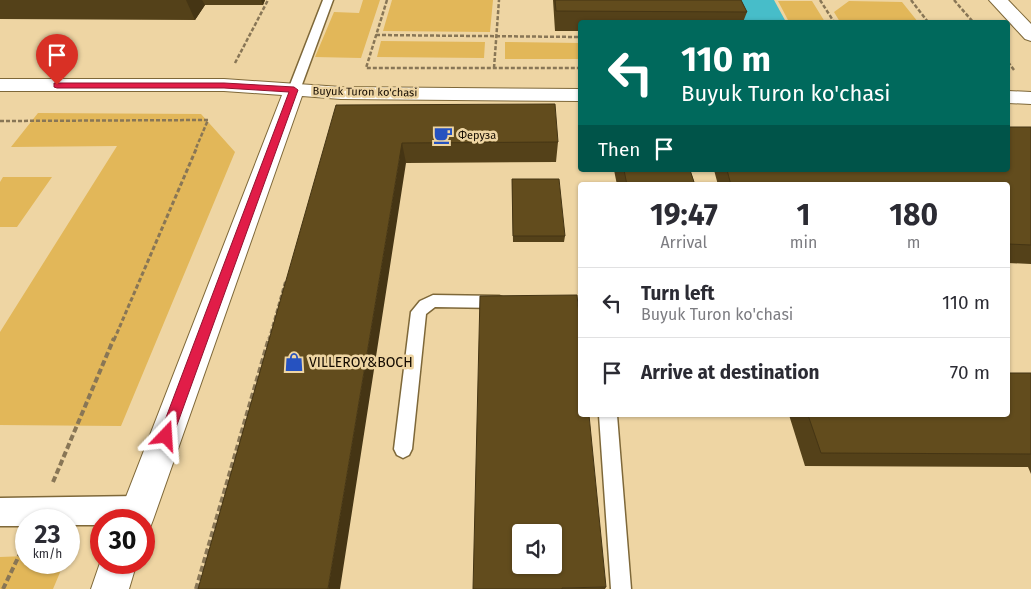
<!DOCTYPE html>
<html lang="en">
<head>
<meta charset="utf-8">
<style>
  body { margin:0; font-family:"Fira Sans",sans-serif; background:#f2f2f3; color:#2b2b33; height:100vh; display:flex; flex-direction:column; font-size:19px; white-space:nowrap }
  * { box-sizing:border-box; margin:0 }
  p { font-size:16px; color:#7c7c81 }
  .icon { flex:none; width:28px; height:28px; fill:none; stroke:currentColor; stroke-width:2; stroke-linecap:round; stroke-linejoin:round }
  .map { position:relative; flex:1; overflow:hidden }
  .side { position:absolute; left:578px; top:182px; width:432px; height:235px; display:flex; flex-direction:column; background:#fff; border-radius:5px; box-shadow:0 1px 4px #0004 }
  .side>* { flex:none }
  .hud { position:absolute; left:578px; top:20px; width:432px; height:152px; border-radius:5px; box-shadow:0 1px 4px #0004; background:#00695c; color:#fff; overflow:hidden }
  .fabs { position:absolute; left:512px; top:524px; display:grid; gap:10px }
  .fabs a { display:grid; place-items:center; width:50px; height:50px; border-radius:5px; background:#fff; box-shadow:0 1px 4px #0004; font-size:25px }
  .speed { position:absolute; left:15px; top:509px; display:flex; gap:10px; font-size:25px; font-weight:700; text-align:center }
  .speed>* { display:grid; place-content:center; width:65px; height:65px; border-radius:50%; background:#fff; box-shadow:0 1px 4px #0004; line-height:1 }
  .speed small { font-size:12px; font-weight:400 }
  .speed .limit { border:8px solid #d22; background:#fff; color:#111 }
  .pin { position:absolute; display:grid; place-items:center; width:42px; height:42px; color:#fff; margin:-51px -21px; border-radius:50% 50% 50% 0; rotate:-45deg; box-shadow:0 0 5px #0007 }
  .pin .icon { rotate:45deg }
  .me { position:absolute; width:55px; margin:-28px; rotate:20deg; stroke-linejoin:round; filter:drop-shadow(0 0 4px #0008) }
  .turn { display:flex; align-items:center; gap:18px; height:105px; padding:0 20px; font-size:22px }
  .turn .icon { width:65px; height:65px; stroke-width:2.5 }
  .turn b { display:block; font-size:35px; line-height:42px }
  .then { display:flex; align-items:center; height:48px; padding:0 20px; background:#0003; gap:10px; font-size:19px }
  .eta { display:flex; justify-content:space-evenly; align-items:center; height:85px; text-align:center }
  .eta b { font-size:30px; font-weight:700; line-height:35px }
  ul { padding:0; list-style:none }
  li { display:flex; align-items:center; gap:15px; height:70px; padding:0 20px; border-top:1px solid #e1e1e2 }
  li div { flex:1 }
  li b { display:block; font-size:19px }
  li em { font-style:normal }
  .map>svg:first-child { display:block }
  .green { fill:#e2b759 }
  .water { fill:#47bdc9 }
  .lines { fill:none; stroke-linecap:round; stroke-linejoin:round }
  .service-casing { stroke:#7e6839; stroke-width:3 }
  .pedestrian-casing { stroke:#7e6839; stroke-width:3 }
  .minor-casing { stroke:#7e6839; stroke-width:2 }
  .path-far2 { stroke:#887656; stroke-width:2.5; stroke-dasharray:4 2; stroke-linecap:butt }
  .path-far1 { stroke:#887656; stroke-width:3; stroke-dasharray:4.5 2.5; stroke-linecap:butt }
  .path { stroke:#887656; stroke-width:4; stroke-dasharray:6 3; stroke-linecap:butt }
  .service { fill:#fff; fill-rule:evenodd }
  .pedestrian { fill:#fff; fill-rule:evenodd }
  .minor { fill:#fff; fill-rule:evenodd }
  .wall { fill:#544119 }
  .shaded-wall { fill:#453514 }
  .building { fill:#624c1d; stroke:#453514; fill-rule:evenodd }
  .route { fill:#e11d48; stroke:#92132f }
  .labels { text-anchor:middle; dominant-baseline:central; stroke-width:5; stroke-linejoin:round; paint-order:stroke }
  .far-street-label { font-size:11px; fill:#140b00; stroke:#eed5a3 }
  .far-poi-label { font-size:11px; fill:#140b00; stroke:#eed5a3; text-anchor:start }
  .poi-label { font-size:14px; fill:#140b00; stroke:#eed5a3; text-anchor:start }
</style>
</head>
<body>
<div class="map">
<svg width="1031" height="589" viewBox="0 0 1031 589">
  <rect width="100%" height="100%" fill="#eed5a3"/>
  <path class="green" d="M363,0H380L361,58L315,57L334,12L359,13Z
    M392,0H493L490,32L383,31Z
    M778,1H812L825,22H789Z
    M849,1L902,2L918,22H840L834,12Z
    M381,41L485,42L484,58L377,57Z
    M505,42L580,43V59H505Z
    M38,113L201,114L235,152L121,426L0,425V332L117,146L11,147Z
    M3,177H52L17,227H0V182Z
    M26,556V562L64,563L53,589H0V557Z"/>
  <path class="water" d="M734,0H774L786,22H744Z"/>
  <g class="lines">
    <g class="service-casing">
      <path id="service" d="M323,0H333L300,90L298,92H290L288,90Z
        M433,295L499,296L504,298L507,302L504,306L499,308L435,307L426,314L412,449L409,455L403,458L397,455L394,449L411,312L420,301Z
        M599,415H617L631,589H611Z"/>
    </g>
    <g class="pedestrian-casing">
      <path id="pedestrian" d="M138,496L148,500L152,510L148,520L144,522V520H101V525H69V520H26V526H0V498Z"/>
    </g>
    <g class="minor-casing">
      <path id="minor" d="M989,0H1008L1031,24V41L1025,39Z
        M0,79H224L341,87L580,89V101L341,99L302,96L153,520L148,533L144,534V520H117L282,95L224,91H0Z
        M1008,91L1031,92V104L1008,103Z
        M101,560V562H137L129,589H91Z"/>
    </g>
    <path class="path-far2" d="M387,0L366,68H580
      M820,0L834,22
      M911,0L928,22
      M954,0L973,22
      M376,35L580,37
      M1008,62L1014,70
      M235,63L268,0
      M494,68L499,0
      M0,121L208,120L196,148"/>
    <path class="path-far1" d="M114,340L197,147
      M269,340L286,280"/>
    <path class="path" d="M53,482L114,338
      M3,589L26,541
      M196,589L269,338"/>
    <use href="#service" class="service"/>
    <use href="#pedestrian" class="pedestrian"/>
    <use href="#minor" class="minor"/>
  </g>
  <path class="wall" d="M0,0H265L263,5H205L195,20L0,19Z
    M553,0H741L747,12L743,22H580V31H555Z
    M336,105L558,142L556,162L406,163Z
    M1031,127V264L1008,263V185H718L714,170H1008Z
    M614,170H690L695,185H617Z
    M512,179L565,236L564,242H513Z
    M1031,373V474L1028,467L805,466L789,415H1008Z
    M606,587L605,589H473Z"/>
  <path class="shaded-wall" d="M186,0H202L205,5L195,20Z
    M261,0H265L263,5Z
    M402,143L406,163L340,589H328Z"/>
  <path class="building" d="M555,0H741L747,12L556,11Z
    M555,104L558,142L402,143L328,589H198L336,105Z
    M1008,127H1031V245L1008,244V185H731L727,170H1008Z
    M624,170H690L695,185H627Z
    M512,179H559L565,236H513Z
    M577,295L580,325V415H589L606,587L562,588V589H473L480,296ZM521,532H554V565H521Z
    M1008,373H1031V454L821,453L808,415H1008Z"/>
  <path class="route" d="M54,83H224L294,87L298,90L173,436L171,441L166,443L161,441L159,436L289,92L224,88H57L54,87Z"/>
  <defs>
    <g id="cafe-bare" transform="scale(1.5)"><path d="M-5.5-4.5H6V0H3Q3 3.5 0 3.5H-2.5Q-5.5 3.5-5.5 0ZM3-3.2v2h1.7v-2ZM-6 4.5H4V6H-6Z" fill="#2652c0" stroke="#eed5a3" stroke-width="2.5" paint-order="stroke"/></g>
    <g id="shop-bare" transform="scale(1.5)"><path d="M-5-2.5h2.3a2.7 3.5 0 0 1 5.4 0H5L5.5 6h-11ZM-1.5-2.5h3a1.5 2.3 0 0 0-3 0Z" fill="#2652c0" stroke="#eed5a3" stroke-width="2.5" paint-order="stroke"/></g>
  </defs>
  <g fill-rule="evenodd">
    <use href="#cafe-bare" x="443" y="135"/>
    <use href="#shop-bare" x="294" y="362"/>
  </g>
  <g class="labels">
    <g class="far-street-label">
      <text transform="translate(365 92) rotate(1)">Buyuk Turon ko'chasi</text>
    </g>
    <g class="far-poi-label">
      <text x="458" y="135">Феруза</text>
    </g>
    <g class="poi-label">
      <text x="309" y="362">VILLEROY&amp;BOCH</text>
    </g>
  </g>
</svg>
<div class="fabs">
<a><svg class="icon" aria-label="sound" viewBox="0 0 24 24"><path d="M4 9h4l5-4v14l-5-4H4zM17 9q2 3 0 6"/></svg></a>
</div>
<div class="speed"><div>23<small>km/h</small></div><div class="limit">30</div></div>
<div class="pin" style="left:57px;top:85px;background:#d93025"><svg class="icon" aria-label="arrive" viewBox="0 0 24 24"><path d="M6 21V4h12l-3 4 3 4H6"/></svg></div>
<svg class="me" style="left:166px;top:436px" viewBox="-20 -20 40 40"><path d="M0-17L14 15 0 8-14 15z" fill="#e11d48" stroke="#fff" stroke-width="4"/></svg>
<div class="hud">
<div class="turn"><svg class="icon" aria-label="left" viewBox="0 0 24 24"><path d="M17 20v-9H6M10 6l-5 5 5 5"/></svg><div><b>110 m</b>Buyuk Turon ko'chasi</div></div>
<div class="then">Then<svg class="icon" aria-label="arrive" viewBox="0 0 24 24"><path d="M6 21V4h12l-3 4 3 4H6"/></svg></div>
</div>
<section class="side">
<div class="eta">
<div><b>19:47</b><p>Arrival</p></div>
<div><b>1</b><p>min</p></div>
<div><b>180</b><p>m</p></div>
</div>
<ul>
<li><svg class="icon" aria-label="left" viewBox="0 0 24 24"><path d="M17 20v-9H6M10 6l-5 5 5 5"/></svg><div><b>Turn left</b><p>Buyuk Turon ko'chasi</p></div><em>110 m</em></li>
<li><svg class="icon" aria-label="arrive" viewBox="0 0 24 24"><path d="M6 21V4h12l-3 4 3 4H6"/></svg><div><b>Arrive at destination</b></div><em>70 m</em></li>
</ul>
</section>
</div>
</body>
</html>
